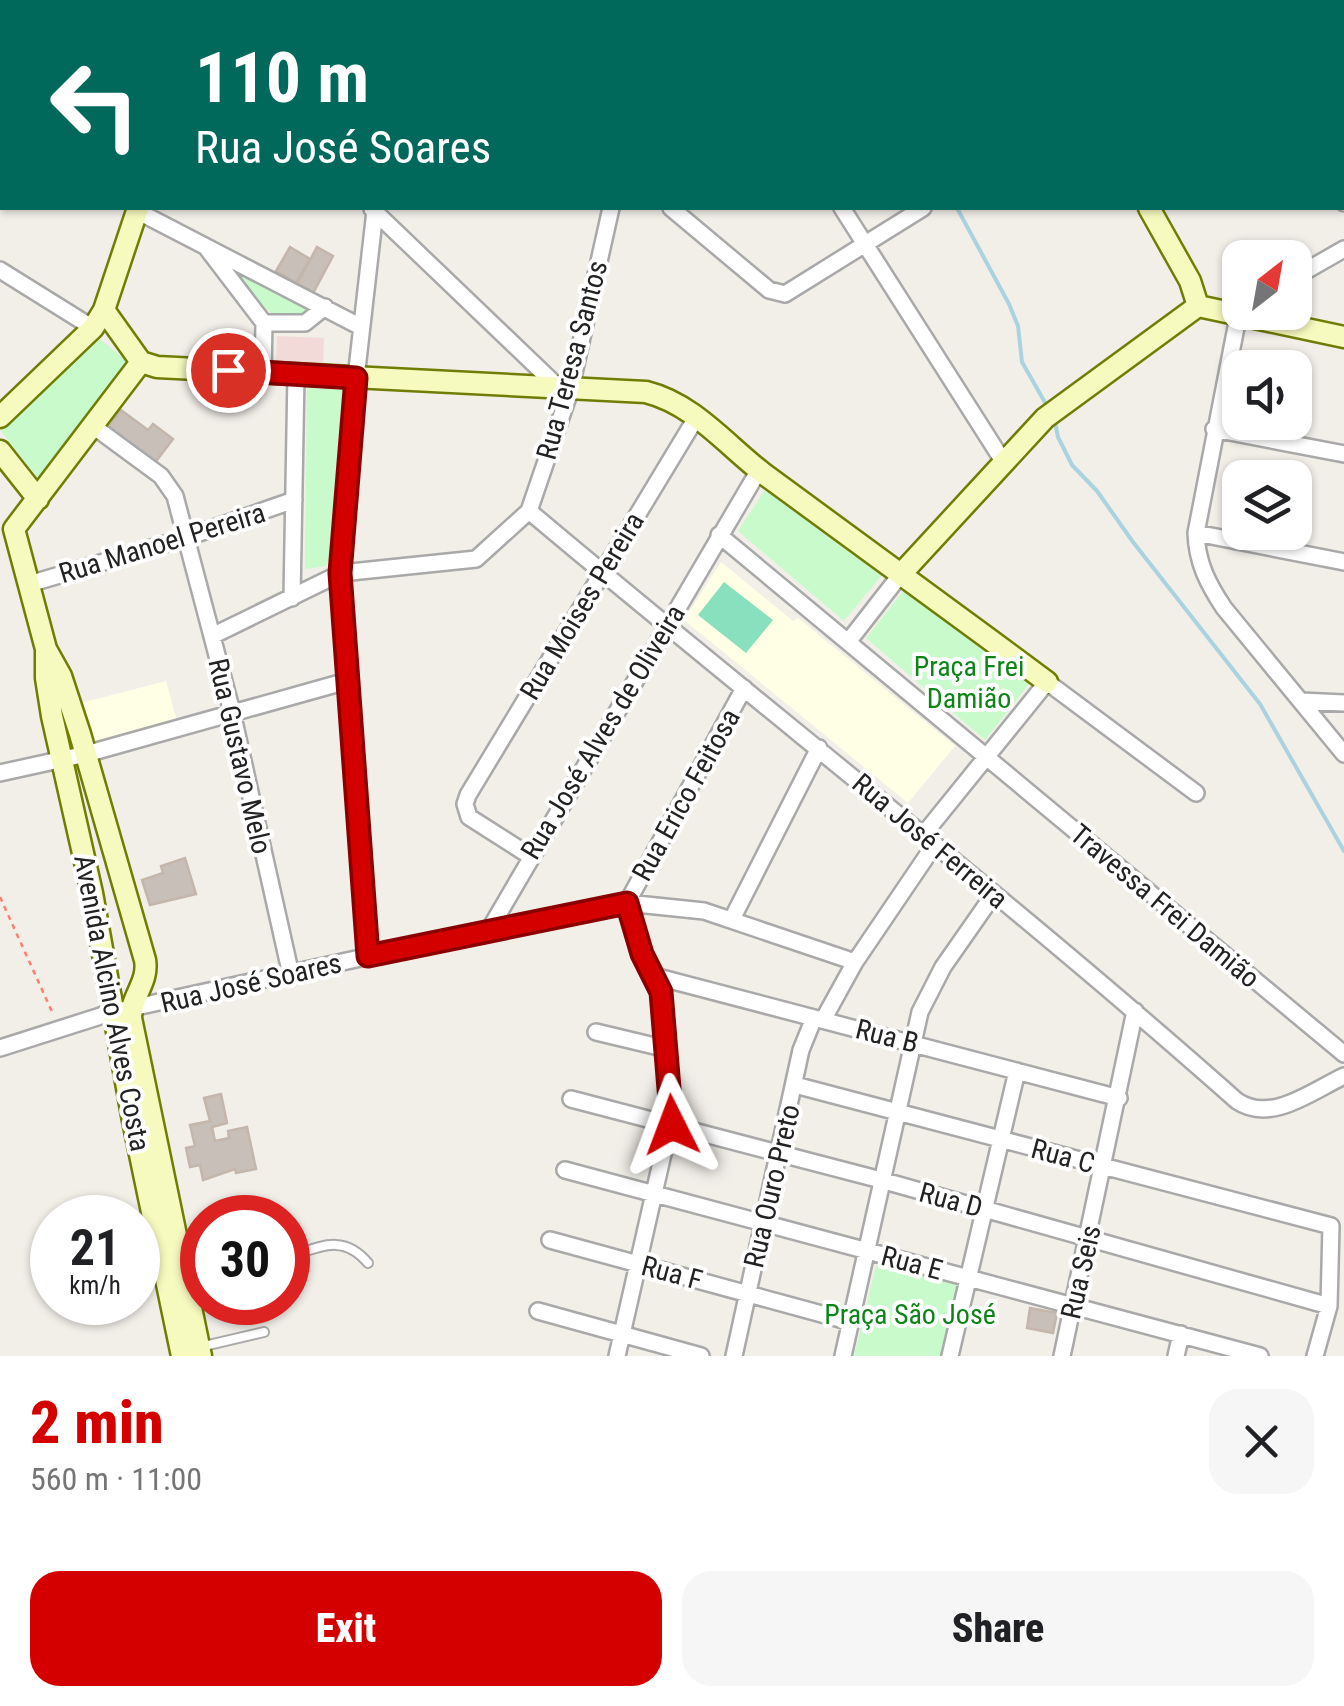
<!DOCTYPE html>
<html lang="en">
<head>
<meta charset="utf-8">
<style>
  body { margin:0; font-family:"Roboto Condensed",sans-serif; background:#f6f6f6; color:#202124; height:100vh; display:flex; flex-direction:column; font-size:38px; white-space:nowrap }
  * { box-sizing:border-box; margin:0 }
  p { font-size:32px; color:#757577 }
  .icon { flex:none; width:55px; height:55px; fill:none; stroke:currentColor; stroke-width:2; stroke-linecap:round; stroke-linejoin:round }
  .map { position:relative; height:1356px; overflow:hidden }
  .drawer { display:flex; flex-direction:column; background:#fff; flex:1 }
  .drawer>* { flex:none }
  .banner { position:absolute; left:0px; top:0px; width:1345px; height:210px; box-shadow:0 2px 8px #0004; background:#00695c; color:#fff; overflow:hidden }
  .needle { width:65px; rotate:31deg }
  .fabs { position:absolute; left:1222px; top:240px; display:grid; gap:20px }
  .fabs a { display:grid; place-items:center; width:90px; height:90px; border-radius:20px; background:#fff; box-shadow:0 2px 8px #0004; font-size:50px }
  .speed { position:absolute; left:30px; top:1195px; display:flex; gap:20px; font-size:50px; font-weight:700; text-align:center }
  .speed>* { display:grid; place-content:center; width:130px; height:130px; border-radius:50%; background:#fff; box-shadow:0 2px 8px #0004; line-height:1 }
  .speed small { font-size:25px; font-weight:400 }
  .speed .limit { border:15px solid #d22; background:#fff; color:#111 }
  .pin { position:absolute; display:grid; place-items:center; width:85px; height:85px; color:#fff; margin:-42px; border:5px solid #fff; border-radius:50%; box-shadow:0 2px 10px #0007 }
  .me { position:absolute; width:110px; margin:-55px; rotate:357deg; stroke-linejoin:round; filter:drop-shadow(0 0 8px #0008) }
  .turn { display:flex; align-items:center; gap:35px; height:210px; padding:0 30px; font-size:45px }
  .turn .icon { width:130px; height:130px; stroke-width:2.5 }
  .turn b { display:block; font-size:70px; line-height:85px }
  .round { display:grid; place-items:center; flex:none; width:105px; height:105px; border-radius:30px; background:#f6f6f6 }
  .head { display:flex; align-items:center; justify-content:space-between; height:170px; padding:0 30px }
  h1 { font-size:60px; font-weight:800; line-height:75px; color:#d40000 }
  .primary-button { display:flex; gap:20px; margin-top:auto; padding:20px 30px }
  .primary-button a { flex:1; height:115px; border-radius:30px; background:#d40000; color:#fff; font-size:40px; font-weight:800; line-height:115px; text-align:center }
  .primary-button a+a { background:#f6f6f6; color:#202124 }
  .map>svg:first-child { display:block }
  .commercial { fill:#f2dad9 }
  .education { fill:#ffffe5 }
  .park { fill:#c8facc }
  .pitch { fill:#88e0be }
  .lines { fill:none; stroke-linecap:round; stroke-linejoin:round }
  .stream { stroke:#aad3df; stroke-width:4 }
  .building { fill:#c7bfb8; stroke:#c4b6ab; stroke-width:2.5 }
  .lane-casing { stroke:#a9a9a9; stroke-width:12 }
  .street-casing { stroke:#a9a9a9; stroke-width:20 }
  .secondary-casing { stroke:#707d05; stroke-width:25 }
  .path { stroke:#fa8072; stroke-width:2.5; stroke-dasharray:5 5; stroke-linecap:butt }
  .lane { stroke:#fff; stroke-width:8 }
  .street { stroke:#fff; stroke-width:15 }
  .secondary { stroke:#f7fabf; stroke-width:20 }
  .route-casing { stroke:#8a0000; stroke-width:25 }
  .route { stroke:#d40000; stroke-width:18 }
  .labels { text-anchor:middle; dominant-baseline:central; stroke-width:8; stroke-linejoin:round; paint-order:stroke }
  .street-label { font-size:28px; fill:#222; stroke:#fff }
  .park-label { font-size:28px; fill:#0c8416; stroke:#fff }
</style>
</head>
<body>
<div class="map">
<svg width="1344" height="1356" viewBox="0 0 1344 1356">
  <rect width="100%" height="100%" fill="#f2efe9"/>
  <path class="commercial" d="M277,336L324,338L323,366L276,364Z"/>
  <path class="education" d="M721,562L793,621L798,618L955,746L908,803L684,620Z
    M166,681L177,721L91,743L81,703Z"/>
  <path class="park" d="M229,266L310,308C280,341 245,288 229,266Z
    M100,339L128,362L39,479L0,430Z
    M307,384H345L333,554L326,566L305,569Z
    M765,490L882,575L844,621L738,531Z
    M904,590L1029,684L985,740L866,638Z
    M877,1262L962,1283L944,1356H854Z"/>
  <path class="pitch" d="M724,582L773,620L746,653L698,615Z"/>
  <g class="lines">
    <path class="stream" d="M851,0L852,2
      M957,208L1009,304L1018,326L1022,362L1047,406
      M1054,418L1058,437L1072,465L1097,491L1133,542L1260,704L1344,851"/>
  </g>
  <path class="building" d="M290,247L310,259L296,283L276,271Z
    M317,247L333,256L312,295L296,286Z
    M121,410L148,430L153,424L173,439L154,464L106,429Z
    M185,858L196,894L150,905L142,880L163,873L161,866Z
    M221,1094L227,1123L212,1127L215,1141L229,1138L228,1131L247,1127L256,1169L236,1173L235,1169L203,1180L200,1165L190,1167L186,1148L195,1146L190,1125L210,1121L204,1098Z
    M1030,1308L1057,1313L1053,1333L1027,1328Z"/>
  <g class="lines">
    <g class="lane-casing">
      <path id="lane" d="M288,1257C320,1247 343,1233 368,1263
        M200,1347L264,1332"/>
    </g>
    <g class="street-casing">
      <path id="street" d="M317,0L319,2
        M431,0L434,2
        M717,0L718,2
        M528,2L531,0
        M1235,2L1238,0
        M1342,101L1344,100
        M0,109L2,107
        M1342,201L1344,203
        M671,208L769,290L785,294L923,208
        M842,208L1003,461
        M372,209L560,389
        M137,211L361,327
        M206,247L264,323L263,372
        M0,270L93,328
        M1295,277L1344,249
        M1242,312L1238,317L1196,533C1197,563 1208,584 1224,608L1344,754
        M264,323H305L325,307
        M93,426L161,476L175,496L232,712L291,975
        M1214,429L1344,454
        M529,511C764,709 1007,897 1237,1101C1271,1124 1312,1091 1344,1076
        M1196,533L1344,562
        M719,535L1344,1054
        M29,584L185,538L294,500
        M292,598L296,375
        M212,636L341,573L476,559L529,511L570,391L611,208
        M848,642L901,574
        M1301,701L1344,703
        M0,773L86,754L347,681
        M924,834L1047,682L1196,793
        M530,856L469,817L465,804L468,795L696,418
        M732,919L819,748
        M489,930L759,470
        M368,956L341,573L356,378L375,211
        M654,976L1119,1098
        M823,1020L855,962L935,844
        M596,1032L667,1049
        M0,1048L113,1012L489,930L627,903L704,911L855,962
        M795,1085L1331,1226
        M571,1099L881,1180L1329,1306
        M565,1170L1260,1356
        M550,1240L851,1322
        M538,1311L701,1356
        M617,1356L673,1110L661,992L642,954L627,903L744,688
        M734,1356L801,1050L814,1018
        M843,1356L920,1012L943,967L994,894
        M950,1356L1017,1071
        M1062,1356L1135,1011
        M1176,1356L1181,1334
        M1315,1356L1329,1306L1331,1226"/>
    </g>
    <g class="secondary-casing">
      <path id="secondary" d="M147,0L150,2
        M1033,0L1034,2
        M122,2L124,0
        M0,94L2,95
        M1149,208L1190,281L1198,306
        M1198,306L1344,337
        M104,310L141,362
        M141,362L14,529L46,649L61,676L80,734L145,960C149,982 131,996 131,1018L201,1356
        M141,362L157,367L646,392C694,404 726,445 764,474C858,543 953,612 1047,682
        M0,417L93,328L104,310L138,208
        M0,451L38,499
        M901,574L1045,418L1198,306
        M46,651V678L52,716L92,893L133,1121L182,1356"/>
    </g>
    <path class="path" d="M0,897L53,1014"/>
    <use href="#lane" class="lane"/>
    <use href="#street" class="street"/>
    <use href="#secondary" class="secondary"/>
  </g>
  <g class="lines">
    <g class="route-casing">
      <path id="route" d="M228,370L356,378L340,573L368,956L627,903L642,954L661,992L672,1125"/>
    </g>
    <use href="#route" class="route"/>
  </g>
  <g class="labels">
    <g class="street-label">
      <text transform="translate(572 360) rotate(-75)">Rua Teresa Santos</text>
      <text transform="translate(162 543) rotate(-17)">Rua Manoel Pereira</text>
      <text transform="translate(582 606) rotate(-59)">Rua Moises Pereira</text>
      <text transform="translate(603 732) rotate(-59)">Rua José Alves de Oliveira</text>
      <text transform="translate(240 756) rotate(77)">Rua Gustavo Melo</text>
      <text transform="translate(686 795) rotate(-61)">Rua Erico Feitosa</text>
      <text transform="translate(930 841) rotate(40)">Rua José Ferreira</text>
      <text transform="translate(1165 906) rotate(40)">Travessa Frei Damião</text>
      <text transform="translate(251 983) rotate(-13)">Rua José Soares</text>
      <text transform="translate(112 1003) rotate(79)">Avenida Alcino Alves Costa</text>
      <text transform="translate(887 1036) rotate(14)">Rua B</text>
      <text transform="translate(1063 1156) rotate(15)">Rua C</text>
      <text transform="translate(772 1186) rotate(-77)">Rua Ouro Preto</text>
      <text transform="translate(951 1200) rotate(15)">Rua D</text>
      <text transform="translate(912 1263) rotate(15)">Rua E</text>
      <text transform="translate(1081 1272) rotate(-77)">Rua Seis</text>
      <text transform="translate(672 1273) rotate(15)">Rua F</text>
    </g>
    <g class="park-label">
      <text x="969" y="666">Praça Frei<tspan x="969" dy="32">Damião</tspan></text>
      <text x="910" y="1314">Praça São José</text>
    </g>
  </g>
</svg>
<div class="fabs">
<a><svg class="needle" viewBox="-14 -14 28 28"><path d="M0-13l5 13h-10z" fill="#e53935"/><path d="M0 13l5-13h-10z" fill="#757577"/></svg></a>
<a><svg class="icon" aria-label="sound" viewBox="0 0 24 24"><path d="M4 9h4l5-4v14l-5-4H4zM17 9q2 3 0 6"/></svg></a>
<a><svg class="icon" aria-label="layers" viewBox="0 0 24 24"><path d="M12 4l9 5-9 5-9-5zM3 14l9 5 9-5"/></svg></a>
</div>
<div class="speed"><div>21<small>km/h</small></div><div class="limit">30</div></div>
<div class="pin" style="left:228px;top:370px;background:#d93025"><svg class="icon" aria-label="arrive" viewBox="0 0 24 24"><path d="M6 21V4h12l-3 4 3 4H6"/></svg></div>
<svg class="me" style="left:672px;top:1125px" viewBox="-20 -20 40 40"><path d="M0-17L14 15 0 8-14 15z" fill="#d40000" stroke="#fff" stroke-width="4"/></svg>
<div class="banner">
<div class="turn"><svg class="icon" aria-label="left" viewBox="0 0 24 24"><path d="M17 20v-9H6M10 6l-5 5 5 5"/></svg><div><b>110 m</b>Rua José Soares</div></div>
</div>
</div>
<section class="drawer">
<div class="head"><div><h1>2 min</h1><p>560 m · 11:00</p></div><a class="round"><svg class="icon" aria-label="close" viewBox="0 0 24 24"><path d="M6 6l12 12M18 6L6 18"/></svg></a></div>
<div class="primary-button"><a>Exit</a><a>Share</a></div>
</section>
</body>
</html>
